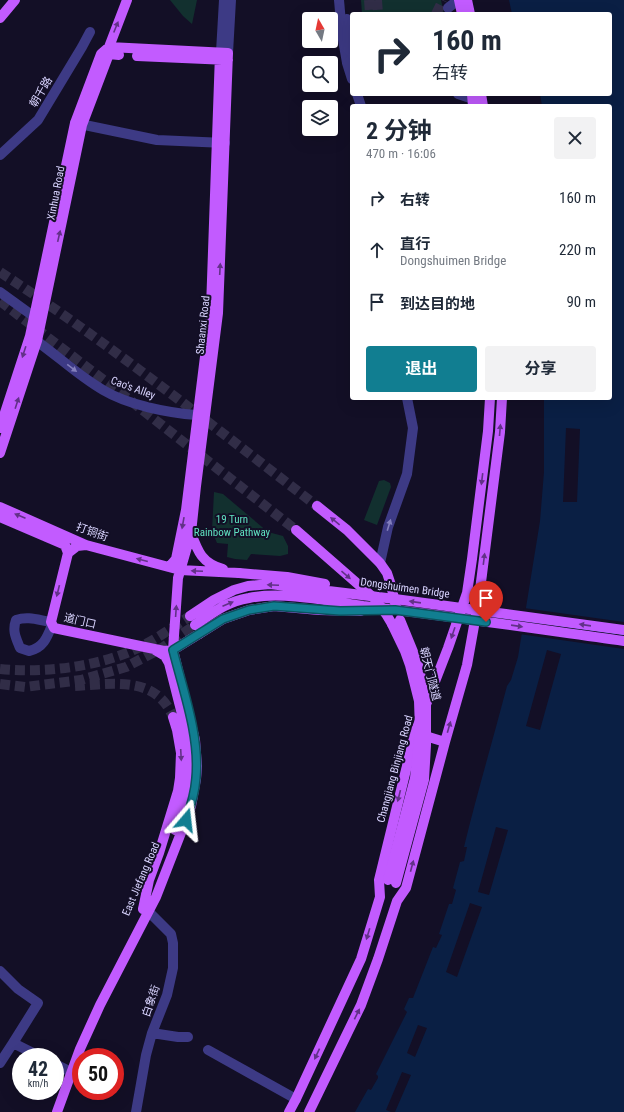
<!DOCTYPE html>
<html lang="zh">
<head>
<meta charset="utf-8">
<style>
  body { margin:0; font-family:"Roboto Condensed","Noto Sans SC",sans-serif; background:#f2f2f3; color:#1f2937; height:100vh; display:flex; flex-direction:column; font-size:15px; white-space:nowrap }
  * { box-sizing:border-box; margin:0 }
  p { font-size:13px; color:#747a83 }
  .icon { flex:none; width:22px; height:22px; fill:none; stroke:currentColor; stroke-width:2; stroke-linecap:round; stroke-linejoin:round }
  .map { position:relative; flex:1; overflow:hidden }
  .panel { position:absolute; left:350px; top:104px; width:262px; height:296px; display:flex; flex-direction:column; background:#fff; border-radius:4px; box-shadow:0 4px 16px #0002 }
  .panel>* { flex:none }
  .hud { position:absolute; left:350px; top:12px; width:262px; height:84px; border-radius:4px; box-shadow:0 4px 16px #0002; background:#fff; color:#1f2937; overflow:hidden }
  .needle { width:26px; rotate:351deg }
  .fabs { position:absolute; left:302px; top:12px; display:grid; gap:8px }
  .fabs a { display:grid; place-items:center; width:36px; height:36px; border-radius:4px; background:#fff; box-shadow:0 4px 16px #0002; font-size:20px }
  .speed { position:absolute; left:12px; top:1048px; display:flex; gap:8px; font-size:20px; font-weight:700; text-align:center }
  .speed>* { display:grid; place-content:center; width:52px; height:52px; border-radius:50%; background:#fff; box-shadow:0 4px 16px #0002; line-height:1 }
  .speed small { font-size:10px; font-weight:400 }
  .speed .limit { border:6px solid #d22; background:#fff; color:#111 }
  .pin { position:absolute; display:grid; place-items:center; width:34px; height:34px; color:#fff; margin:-41px -17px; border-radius:50% 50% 50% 0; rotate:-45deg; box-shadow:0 0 4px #0007 }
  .pin .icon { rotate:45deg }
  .me { position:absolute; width:44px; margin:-22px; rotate:17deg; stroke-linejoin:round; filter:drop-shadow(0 0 3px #0008) }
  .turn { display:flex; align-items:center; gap:14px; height:84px; padding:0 16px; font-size:18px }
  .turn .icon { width:52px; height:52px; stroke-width:2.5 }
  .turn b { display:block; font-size:28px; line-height:34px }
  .round { display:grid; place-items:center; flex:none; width:42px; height:42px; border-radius:4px; background:#f2f2f3 }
  .overview { display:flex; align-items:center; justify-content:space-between; height:68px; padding:0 16px }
  h1 { font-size:24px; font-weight:700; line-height:30px }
  .action { display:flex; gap:8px; margin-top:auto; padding:8px 16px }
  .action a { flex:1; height:46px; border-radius:4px; background:#117e91; color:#fff; font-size:16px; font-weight:700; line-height:46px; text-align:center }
  .action a+a { background:#f2f2f3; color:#1f2937 }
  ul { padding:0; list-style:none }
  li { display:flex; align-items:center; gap:12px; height:52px; padding:0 16px }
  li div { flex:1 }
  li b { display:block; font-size:15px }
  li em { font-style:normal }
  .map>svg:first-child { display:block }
  .green { fill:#12302f }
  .water { fill:#0a1f44 }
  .pier { fill:#130f26 }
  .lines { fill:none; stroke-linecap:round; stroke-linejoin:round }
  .minor-tunnel { stroke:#312d47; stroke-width:10; stroke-dasharray:10 5; stroke-linecap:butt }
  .major-tunnel { stroke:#312d47; stroke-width:10; stroke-dasharray:10 5; stroke-linecap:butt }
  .minor { stroke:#3d3a85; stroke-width:10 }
  .major { stroke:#c25bff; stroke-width:10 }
  .rail-casing { stroke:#00e5ff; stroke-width:3.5 }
  .rail { stroke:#130f26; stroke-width:2; stroke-dasharray:6; stroke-linecap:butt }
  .major-bridge { stroke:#c25bff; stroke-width:10 }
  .oneway { fill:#623188 }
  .oneway2 { fill:#837fbc }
  .route-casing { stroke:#0b525e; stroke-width:10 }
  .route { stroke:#117e91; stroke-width:7 }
  .labels { text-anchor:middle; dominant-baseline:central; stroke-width:4; stroke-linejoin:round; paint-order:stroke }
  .street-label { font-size:11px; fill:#d9d4ff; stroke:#130f26 }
  .park-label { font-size:11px; fill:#5fe0c0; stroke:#130f26 }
</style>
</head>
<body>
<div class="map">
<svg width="624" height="1112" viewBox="0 0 624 1112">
  <rect width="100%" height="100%" fill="#130f26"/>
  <path class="green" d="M168,0H197L192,24L183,16L170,0Z
    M361,0H441L444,14H362Z
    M384,480L390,483L391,487L377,525L364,520L379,481Z
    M214,492L223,494L268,532L283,536L288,546V554L280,556L251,554L247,560L235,559L227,557L228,544L217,543L212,531Z"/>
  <path class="water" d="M509,0H624V1112H355L368,1089L371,1090L378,1078V1076L376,1074L407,1012L404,1009L409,998H413L433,947L436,948L442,935L439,934L449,904H452L456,890L453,888L460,862L464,861L467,847H464C477,793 493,740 507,686L511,680L518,657L540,521L544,472V398H610V106H542L540,94H610V14H512Z"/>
  <path class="pier" d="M566,428L580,429L577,502H563Z
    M524,608L624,622V649L519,634Z
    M547,650L561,654L540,730L526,726Z
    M496,827L508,830L489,895L478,892Z
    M470,903L482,907L457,977L446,972Z
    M418,1025L427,1028L415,1057L407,1053Z
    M402,1072L411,1075L395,1112H391L386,1110Z"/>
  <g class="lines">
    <path class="minor-tunnel" d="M369,0L370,14
      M377,0L378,14
      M436,14L443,0"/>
    <path class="major-tunnel" d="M0,272C110,344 213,426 317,506
      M0,301L122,394L296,530
      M0,669C40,673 86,668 124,654C148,645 169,630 190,616
      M0,684L25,687L81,680L126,667L162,648L195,625
      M75,686C112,684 156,675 173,717"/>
    <path class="minor" d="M339,0L342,34L347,63L352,65
      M448,8L458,0
      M347,19L352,51
      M221,52L224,0
      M228,53L231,0
      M351,60L347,63L352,79
      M357,94L361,106
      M458,94L479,101
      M75,123L157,140L225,143
      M0,155L38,120L82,47L90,32
      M0,292L40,321
      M31,337C56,354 77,375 103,390C128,405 168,413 197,415
      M380,563L388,527L407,474L413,428L407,398
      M51,622C38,620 28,616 16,620C12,631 16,638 20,648L29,651C43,648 47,638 52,625
      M0,971L18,989L38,1003L13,1043
      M152,1033L178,1037H188
      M208,1050L296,1099
      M0,1063L13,1043L41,1057
      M55,1064L71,1072
      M136,1112L146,1055L152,1033L167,995L173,968V943L171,934L149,912L143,909"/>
    <path class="major" d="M459,0L462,14
      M467,0L470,14
      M0,18L15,0
      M109,52V47L127,0
      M137,56L228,60
      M472,94L473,106
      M481,94L483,106
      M0,428L30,336L75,123L101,54L109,47L228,53L218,313L196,486L191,533L178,578L173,650L195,740L197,766L196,779L191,806L186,820L156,897L100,1005L80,1049L57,1112
      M0,453L37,341L82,125L109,54L119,55
      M317,506L347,530L380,563L387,573L391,585L396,607
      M0,507L86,545L180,570L239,573
      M0,517L65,545L68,553
      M296,530L375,599L386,614L392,624
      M191,533C198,552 202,563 223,569
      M86,545L77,546L68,553L51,622L54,628L164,651L173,650L199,634
      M169,567L176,559L186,510L211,308L220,54
      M155,650L165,656L169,663L185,726L189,754L190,766L187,792L175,830
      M419,734L445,742
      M143,909L149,880L159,853L178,791L180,778L181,753L177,730L173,717
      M289,1112L296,1099L361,959L380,897L379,880L415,733L448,648L467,593L472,559L488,431L490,398
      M309,1112L361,1005L378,959L397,901L406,888L445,742L467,665L479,598L500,432L502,398"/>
    <g class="rail-casing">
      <path id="rail" d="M406,603L624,633
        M405,609L624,639"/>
    </g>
    <use href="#rail" class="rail"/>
    <path class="major-bridge" d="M239,573L287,577L325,584
      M190,616L214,600L234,590L248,586L270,584L395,599L624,630
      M195,625C214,612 226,602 249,598C282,591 329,601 363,606C450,616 537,629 624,641
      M199,634L223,619L249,610L274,606L319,610L361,611
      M388,880L415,778L420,730L419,701L410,665L405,651L392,624
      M396,883L424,780L426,745V701L418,664L400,620"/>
  </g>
  <defs><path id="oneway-solid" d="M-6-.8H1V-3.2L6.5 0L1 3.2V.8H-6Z"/></defs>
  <g class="oneway">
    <use href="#oneway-solid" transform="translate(116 27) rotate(-68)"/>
    <use href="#oneway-solid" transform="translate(59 236) rotate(-77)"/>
    <use href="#oneway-solid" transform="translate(220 269) rotate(-87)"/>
    <use href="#oneway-solid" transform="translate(24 352) rotate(108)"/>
    <use href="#oneway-solid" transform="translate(17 403) rotate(-72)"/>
    <use href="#oneway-solid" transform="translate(500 430) rotate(-85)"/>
    <use href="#oneway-solid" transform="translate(482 479) rotate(97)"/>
    <use href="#oneway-solid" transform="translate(20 516) rotate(-157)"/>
    <use href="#oneway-solid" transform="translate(335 521) rotate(-141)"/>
    <use href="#oneway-solid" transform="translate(183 523) rotate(100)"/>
    <use href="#oneway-solid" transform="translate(484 559) rotate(-83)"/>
    <use href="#oneway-solid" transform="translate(142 560) rotate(-165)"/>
    <use href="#oneway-solid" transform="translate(197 571) rotate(-177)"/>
    <use href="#oneway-solid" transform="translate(346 575) rotate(41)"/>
    <use href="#oneway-solid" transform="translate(273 585) rotate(-178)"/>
    <use href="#oneway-solid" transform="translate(58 591) rotate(104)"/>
    <use href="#oneway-solid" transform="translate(415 602) rotate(-172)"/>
    <use href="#oneway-solid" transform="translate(228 604) rotate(-23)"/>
    <use href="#oneway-solid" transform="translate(176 611) rotate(-86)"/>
    <use href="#oneway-solid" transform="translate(585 625) rotate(-172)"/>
    <use href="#oneway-solid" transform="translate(517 626) rotate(8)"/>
    <use href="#oneway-solid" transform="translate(453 633) rotate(109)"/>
    <use href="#oneway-solid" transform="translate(449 727) rotate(-74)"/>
    <use href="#oneway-solid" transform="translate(181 755) rotate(87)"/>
    <use href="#oneway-solid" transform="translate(399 796) rotate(104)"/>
    <use href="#oneway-solid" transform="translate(412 866) rotate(-75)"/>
    <use href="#oneway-solid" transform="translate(368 934) rotate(107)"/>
    <use href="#oneway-solid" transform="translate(357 1014) rotate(-64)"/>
    <use href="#oneway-solid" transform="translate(317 1054) rotate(115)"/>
  </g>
  <g class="oneway2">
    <use href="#oneway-solid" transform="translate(72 368) rotate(37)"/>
    <use href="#oneway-solid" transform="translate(389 525) rotate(-73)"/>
  </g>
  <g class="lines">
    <g class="route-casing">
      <path id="route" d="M186,820C191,806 195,792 196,778C200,736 183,690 173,650L223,619L249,610L274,606L340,611L395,610L486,622"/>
    </g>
    <use href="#route" class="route"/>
  </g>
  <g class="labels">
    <g class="street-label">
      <text transform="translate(41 92) rotate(-59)">朝千路</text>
      <text transform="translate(56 193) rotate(-79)">Xinhua Road</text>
      <text transform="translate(203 325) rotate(-84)">Shaanxi Road</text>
      <text transform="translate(133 388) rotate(20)">Cao's Alley</text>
      <text transform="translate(92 532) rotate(20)">打铜街</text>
      <text transform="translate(405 588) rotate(8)">Dongshuimen Bridge</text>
      <text transform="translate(80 621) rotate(13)">道门口</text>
      <text transform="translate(430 674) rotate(76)">朝天门隧道</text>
      <text transform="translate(395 769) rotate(-75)">Changjiang Binjiang Road</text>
      <text transform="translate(141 879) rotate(-67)">East Jiefang Road</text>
      <text transform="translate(151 1001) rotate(-71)">白象街</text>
    </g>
    <g class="park-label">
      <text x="232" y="519">19 Turn<tspan x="232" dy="13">Rainbow Pathway</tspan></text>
    </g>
  </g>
</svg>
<div class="fabs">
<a><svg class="needle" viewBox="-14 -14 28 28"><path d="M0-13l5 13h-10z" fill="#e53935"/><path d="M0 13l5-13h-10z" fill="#747a83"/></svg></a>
<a><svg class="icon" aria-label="search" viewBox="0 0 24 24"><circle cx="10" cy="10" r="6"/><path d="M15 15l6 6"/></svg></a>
<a><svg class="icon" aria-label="layers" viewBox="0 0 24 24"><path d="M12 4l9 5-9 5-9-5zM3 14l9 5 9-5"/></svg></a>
</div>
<div class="speed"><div>42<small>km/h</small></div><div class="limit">50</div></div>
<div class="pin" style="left:486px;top:622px;background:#d93025"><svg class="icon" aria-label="arrive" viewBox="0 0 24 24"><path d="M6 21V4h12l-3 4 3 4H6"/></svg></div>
<svg class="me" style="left:186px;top:820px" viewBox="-20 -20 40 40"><path d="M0-17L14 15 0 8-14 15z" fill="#117e91" stroke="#fff" stroke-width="4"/></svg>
<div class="hud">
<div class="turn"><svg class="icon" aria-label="right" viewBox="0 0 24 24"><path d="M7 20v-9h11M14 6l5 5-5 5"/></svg><div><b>160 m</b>右转</div></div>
</div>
<section class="panel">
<div class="overview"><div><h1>2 分钟</h1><p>470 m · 16:06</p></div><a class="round"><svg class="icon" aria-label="close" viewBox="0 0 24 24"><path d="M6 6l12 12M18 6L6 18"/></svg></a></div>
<ul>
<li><svg class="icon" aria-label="right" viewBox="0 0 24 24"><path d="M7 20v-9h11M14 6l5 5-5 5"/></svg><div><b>右转</b></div><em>160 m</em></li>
<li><svg class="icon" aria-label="ahead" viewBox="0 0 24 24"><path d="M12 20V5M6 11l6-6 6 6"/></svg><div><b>直行</b><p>Dongshuimen Bridge</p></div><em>220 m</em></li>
<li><svg class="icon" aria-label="arrive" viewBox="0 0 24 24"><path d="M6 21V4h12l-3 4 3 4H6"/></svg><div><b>到达目的地</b></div><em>90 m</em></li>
</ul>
<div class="action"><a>退出</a><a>分享</a></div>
</section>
</div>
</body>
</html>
